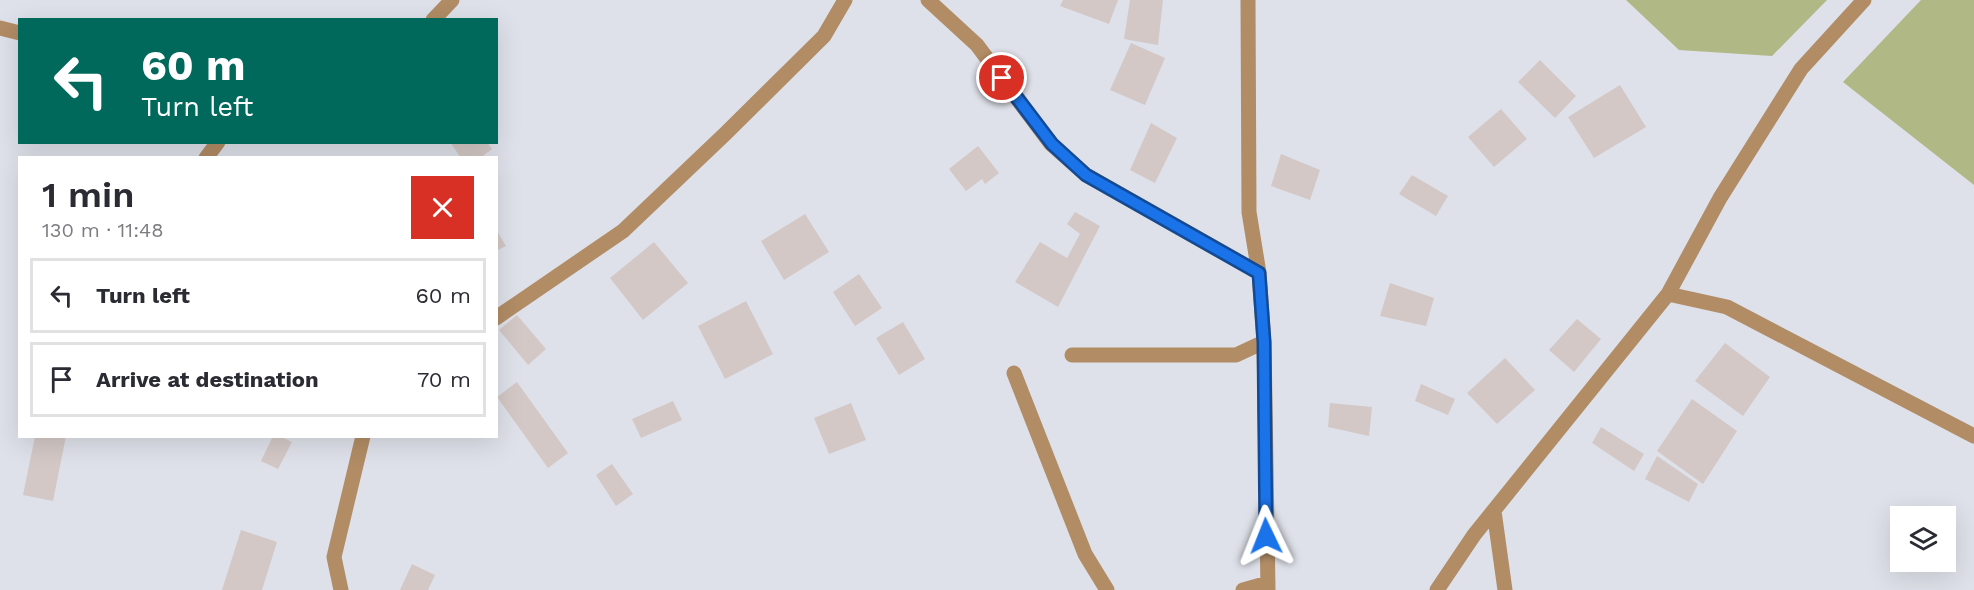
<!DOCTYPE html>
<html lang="en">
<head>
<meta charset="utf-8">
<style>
  body { margin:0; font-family:"Work Sans",sans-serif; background:#f7f7f7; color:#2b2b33; height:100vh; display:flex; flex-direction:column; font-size:22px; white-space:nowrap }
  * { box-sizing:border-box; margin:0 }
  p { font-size:20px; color:#7c7c81 }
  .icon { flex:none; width:33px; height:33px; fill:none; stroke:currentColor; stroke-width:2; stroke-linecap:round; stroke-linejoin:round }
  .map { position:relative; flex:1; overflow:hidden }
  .side { position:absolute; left:18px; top:156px; width:480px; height:282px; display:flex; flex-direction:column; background:#fff; border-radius:0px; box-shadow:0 6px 24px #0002 }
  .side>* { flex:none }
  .hud { position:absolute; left:18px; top:18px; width:480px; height:126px; border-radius:0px; box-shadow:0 6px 24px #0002; background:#00695c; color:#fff; overflow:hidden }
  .tools { position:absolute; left:1890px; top:506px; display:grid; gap:12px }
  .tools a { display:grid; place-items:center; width:66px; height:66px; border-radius:0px; background:#fff; box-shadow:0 6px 24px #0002; font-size:30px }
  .pin { position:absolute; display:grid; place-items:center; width:51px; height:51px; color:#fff; margin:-26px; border:3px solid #fff; border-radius:50%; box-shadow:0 2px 6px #0007 }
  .me { position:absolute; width:66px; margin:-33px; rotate:358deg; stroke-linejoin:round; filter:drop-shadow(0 0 4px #0008) }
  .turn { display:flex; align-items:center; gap:21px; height:126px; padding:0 24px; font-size:27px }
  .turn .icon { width:78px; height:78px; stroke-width:2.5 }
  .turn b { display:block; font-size:42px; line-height:51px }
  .round { display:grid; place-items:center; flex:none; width:63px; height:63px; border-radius:0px; background:#f7f7f7 }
  .overview { display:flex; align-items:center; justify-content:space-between; height:102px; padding:0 24px }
  h1 { font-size:36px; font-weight:600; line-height:45px }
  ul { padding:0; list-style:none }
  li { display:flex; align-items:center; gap:18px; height:75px; margin:0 12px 9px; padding:0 12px; border:3px solid #e1e1e2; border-radius:0px }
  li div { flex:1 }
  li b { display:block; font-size:22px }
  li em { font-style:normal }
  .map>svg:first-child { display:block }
  .green { fill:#b0b886 }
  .building { fill:#d3c8c6 }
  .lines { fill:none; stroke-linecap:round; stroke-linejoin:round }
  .street { stroke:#b18c65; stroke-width:15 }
  .route-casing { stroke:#114b97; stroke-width:15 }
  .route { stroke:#1a73e8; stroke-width:10 }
</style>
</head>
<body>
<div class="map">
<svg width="1974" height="590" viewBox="0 0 1974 590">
  <rect width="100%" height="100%" fill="#dee1e9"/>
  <path class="green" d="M1626,0H1827L1772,56L1679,50Z
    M1921,0H1974V185L1843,82Z"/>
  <path class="building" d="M1063,0H1118L1109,24L1060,6Z
    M1130,0H1163L1158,45L1124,39Z
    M1131,43L1165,58L1145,105L1110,90Z
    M1540,60L1576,96L1555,118L1518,82Z
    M1620,85L1646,127L1594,158L1568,117Z
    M1501,109L1527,139L1494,167L1468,137Z
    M1151,123L1177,138L1155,183L1130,170Z
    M450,142H487L492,149L480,158H461Z
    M978,146L999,173L985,184L982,179L966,191L949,169Z
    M1281,154L1320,170L1310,200L1271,186Z
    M1412,175L1448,196L1436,216L1399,194Z
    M1075,212L1100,226L1058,307L1015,282L1040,242L1067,258L1080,234L1067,224Z
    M805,214L829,252L784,280L761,241Z
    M496,229L506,246L496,251Z
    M654,242L688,283L643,320L610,278Z
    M859,274L882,308L855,326L833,292Z
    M1390,283L1434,298L1426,326L1380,316Z
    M746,301L773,354L725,379L698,326Z
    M517,315L546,349L528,365L499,330Z
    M1577,319L1601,339L1574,372L1549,350Z
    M903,322L925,359L899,375L876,338Z
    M1725,343L1770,377L1743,416L1695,381Z
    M1505,358L1535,390L1497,424L1467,393Z
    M517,382L568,453L548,468L497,397Z
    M1421,384L1455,399L1448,415L1415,401Z
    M1692,399L1737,431L1703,484L1657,451Z
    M673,401L682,420L641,438L632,419Z
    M851,403L866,440L829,454L814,418Z
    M1330,403L1372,407L1369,436L1328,427Z
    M1601,427L1644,454L1634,471L1592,443Z
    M35,436H66L53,501L23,495Z
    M273,436H280L292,442L278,469L261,461Z
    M1657,456L1698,484L1689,502L1645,479Z
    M612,464L633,494L616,506L596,475Z
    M241,530L277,542L262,590H222Z
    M412,564L435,575L428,590H400Z"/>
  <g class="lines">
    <path class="street" d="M928,0L977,45L1051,144L1086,175L1259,273
      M1248,0L1249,212L1259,273L1264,342L1268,590
      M433,20L452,0
      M0,28L20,33
      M206,158L218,142
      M1668,294L1727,307L1974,436
      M496,318L623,231L725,134L824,36L845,0
      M1072,355H1236L1264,342
      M1014,373L1085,554L1107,590
      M1494,511L1505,590
      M341,590L334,557L363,436
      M1243,590L1268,583
      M1437,590L1474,535L1668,294L1720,198L1801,69L1864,0"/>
  </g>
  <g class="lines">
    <g class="route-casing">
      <path id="route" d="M1002,78L1052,144L1086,175L1259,273L1264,342L1266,536"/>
    </g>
    <use href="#route" class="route"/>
  </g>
</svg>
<div class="tools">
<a><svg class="icon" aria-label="layers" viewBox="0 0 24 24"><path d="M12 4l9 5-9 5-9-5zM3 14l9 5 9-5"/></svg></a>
</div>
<div class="pin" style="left:1002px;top:78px;background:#d93025"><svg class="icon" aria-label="arrive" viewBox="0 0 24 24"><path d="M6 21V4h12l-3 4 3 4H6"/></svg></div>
<svg class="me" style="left:1266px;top:536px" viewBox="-20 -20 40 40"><path d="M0-17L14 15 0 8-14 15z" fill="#1a73e8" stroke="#fff" stroke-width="4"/></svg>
<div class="hud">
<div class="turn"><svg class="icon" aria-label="left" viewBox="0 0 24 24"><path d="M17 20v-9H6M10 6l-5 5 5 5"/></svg><div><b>60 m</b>Turn left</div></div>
</div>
<section class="side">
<div class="overview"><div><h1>1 min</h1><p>130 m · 11:48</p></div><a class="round" style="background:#d93025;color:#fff"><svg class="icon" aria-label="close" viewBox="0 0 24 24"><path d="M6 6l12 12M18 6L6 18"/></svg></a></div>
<ul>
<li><svg class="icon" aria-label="left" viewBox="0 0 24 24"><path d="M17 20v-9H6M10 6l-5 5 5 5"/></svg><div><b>Turn left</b></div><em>60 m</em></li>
<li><svg class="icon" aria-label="arrive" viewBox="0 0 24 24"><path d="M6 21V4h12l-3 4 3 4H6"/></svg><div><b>Arrive at destination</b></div><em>70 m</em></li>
</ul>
</section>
</div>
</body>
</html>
